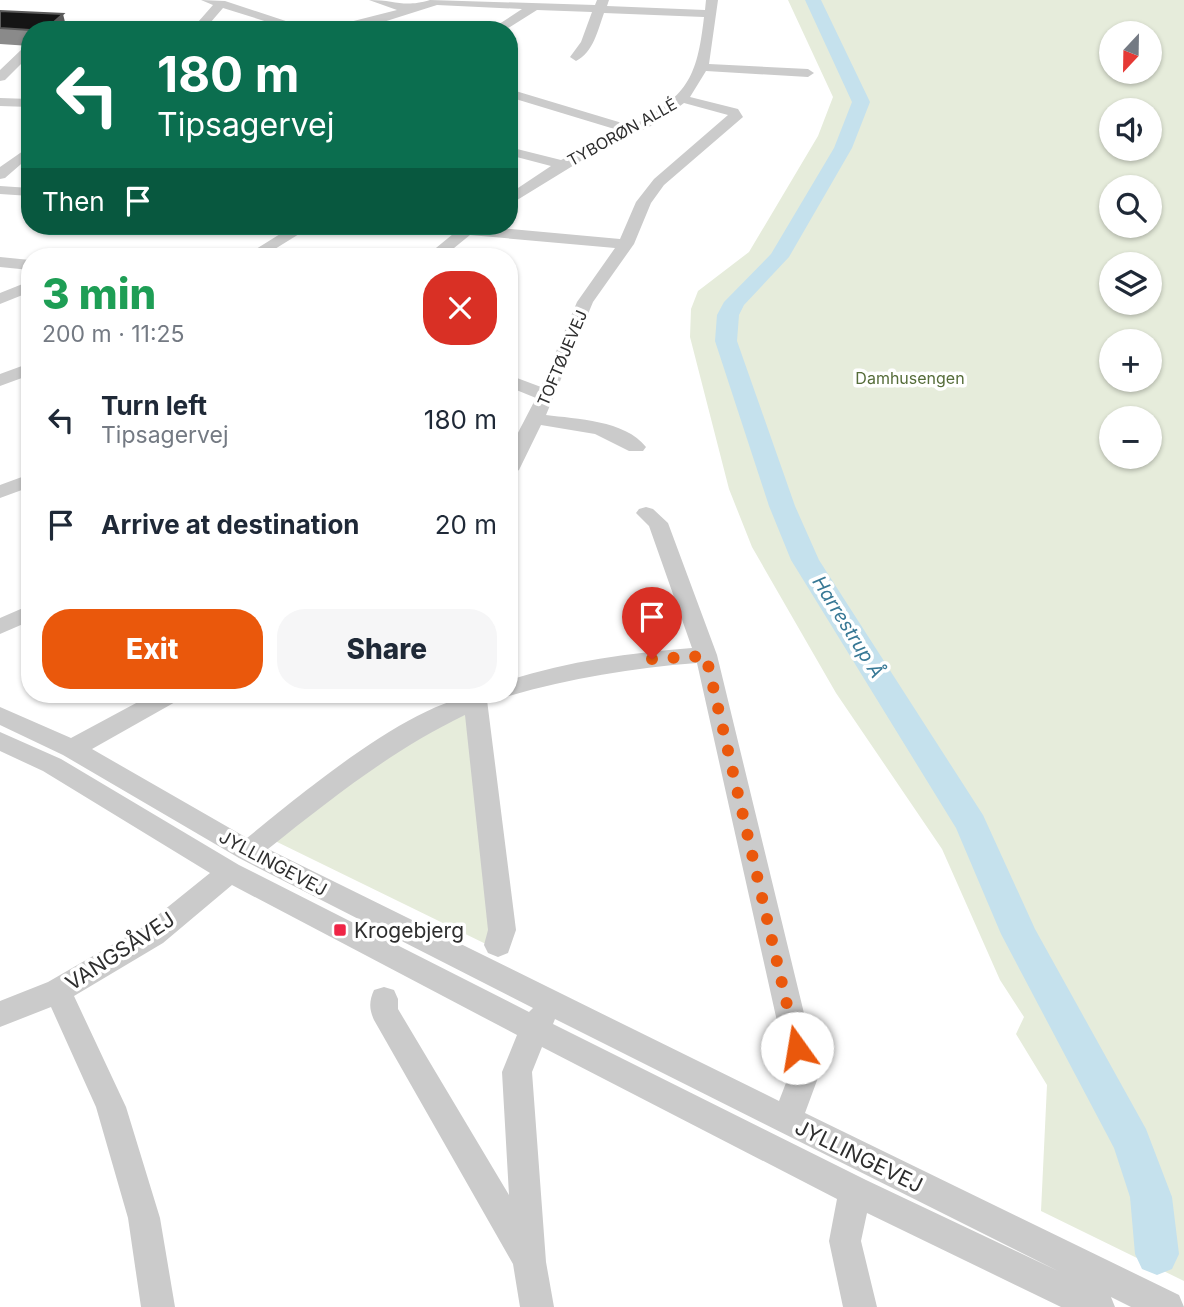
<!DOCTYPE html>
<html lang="en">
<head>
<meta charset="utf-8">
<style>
  body { margin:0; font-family:Inter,sans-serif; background:#f6f6f7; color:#1f2937; height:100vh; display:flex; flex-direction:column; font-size:26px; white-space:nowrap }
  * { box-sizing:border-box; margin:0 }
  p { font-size:23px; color:#747a83 }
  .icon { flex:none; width:38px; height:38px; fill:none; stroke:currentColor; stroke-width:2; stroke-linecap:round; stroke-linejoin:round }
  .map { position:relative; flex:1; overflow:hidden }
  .drawer { position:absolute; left:21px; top:248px; width:497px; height:455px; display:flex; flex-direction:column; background:#fff; border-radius:28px; box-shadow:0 2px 5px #0004 }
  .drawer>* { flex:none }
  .banner { position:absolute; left:21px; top:21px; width:497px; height:214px; border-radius:28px; box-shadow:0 2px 5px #0004; background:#0b6e4f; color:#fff; overflow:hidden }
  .needle { width:46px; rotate:202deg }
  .buttons { position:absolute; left:1099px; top:21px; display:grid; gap:14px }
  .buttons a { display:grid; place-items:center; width:63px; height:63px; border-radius:50%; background:#fff; box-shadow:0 2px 5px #0004; font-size:35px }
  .pin { position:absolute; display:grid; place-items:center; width:60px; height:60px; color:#fff; margin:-72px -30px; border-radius:50% 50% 50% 0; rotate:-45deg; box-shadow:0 0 7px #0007 }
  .pin .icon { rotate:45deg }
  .me { position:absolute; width:77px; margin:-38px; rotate:347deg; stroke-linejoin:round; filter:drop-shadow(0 0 5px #0008) }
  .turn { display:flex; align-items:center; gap:24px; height:147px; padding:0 21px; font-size:32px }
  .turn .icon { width:91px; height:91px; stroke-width:2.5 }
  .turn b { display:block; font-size:49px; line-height:60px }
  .then { display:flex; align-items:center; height:66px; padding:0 21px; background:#0003; gap:14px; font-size:26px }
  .round { display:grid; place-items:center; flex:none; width:74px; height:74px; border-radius:28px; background:#f6f6f7 }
  .headline { display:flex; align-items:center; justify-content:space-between; height:119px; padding:0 21px }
  h1 { font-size:42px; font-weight:800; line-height:52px; color:#1e9e55 }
  .button { display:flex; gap:14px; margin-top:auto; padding:14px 21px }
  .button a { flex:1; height:80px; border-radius:28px; background:#ea580c; color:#fff; font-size:28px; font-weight:800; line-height:80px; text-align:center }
  .button a+a { background:#f6f6f7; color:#1f2937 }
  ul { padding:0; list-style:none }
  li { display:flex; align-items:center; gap:21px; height:105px; padding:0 21px }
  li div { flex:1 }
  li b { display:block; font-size:26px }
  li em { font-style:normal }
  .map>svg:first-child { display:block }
  .green { fill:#e6ecdb; fill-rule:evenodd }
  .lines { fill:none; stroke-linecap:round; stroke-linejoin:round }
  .river { fill:#c5e1ed; fill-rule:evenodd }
  .minor { fill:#cbcbcb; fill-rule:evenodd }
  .wall { fill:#8a8a8a }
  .shaded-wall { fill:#5b5b5b }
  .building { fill:#151515; stroke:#5b5b5b; stroke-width:2 }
  .route { stroke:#ea580c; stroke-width:12; stroke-dasharray:0 21.6 }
  .poi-dot { fill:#ef2546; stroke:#fff; stroke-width:2.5 }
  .labels { text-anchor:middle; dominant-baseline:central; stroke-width:7; stroke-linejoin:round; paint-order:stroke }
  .far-street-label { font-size:16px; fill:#2e2e2e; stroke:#fff }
  .far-park-label { font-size:16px; fill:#556c39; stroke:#fff }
  .street-label { font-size:18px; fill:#2e2e2e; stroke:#fff }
  .water-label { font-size:19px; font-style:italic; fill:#377895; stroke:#fff }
  .near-poi-label { font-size:21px; fill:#2e2e2e; stroke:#fff; text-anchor:start }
  .near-street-label { font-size:21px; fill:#2e2e2e; stroke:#fff }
</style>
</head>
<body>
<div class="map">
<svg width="1184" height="1307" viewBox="0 0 1184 1307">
  <rect width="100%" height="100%" fill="#fff"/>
  <path class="green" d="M788,0H1184V1281L1041,1211L1047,1085L1016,1034L1024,1017L1000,980L942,849L836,693L752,547L729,489L690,337L691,309L698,291L749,252L818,136L833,97ZM1111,33H1150V72H1111ZM1111,110H1150V149H1111ZM1111,187H1150V226H1111ZM1111,264H1150V303H1111ZM1111,341H1150V380H1111ZM1150,418V457H1111V418Z
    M467,714L492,947L271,839L422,733Z"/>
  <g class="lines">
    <path class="river" d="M805,0H821L870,102L852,148L789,257L744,305L739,315L737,341L795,506L819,560L983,815L1035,929L1146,1129L1172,1197L1179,1254L1172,1269L1157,1275L1142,1269L1135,1254L1130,1197L1114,1148L1001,934L956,828L791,560L769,506L715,341L717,315L724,302L771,254L834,148L852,102Z"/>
    <path class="minor" d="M201,0L225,1L313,30H293L223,8L204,30H191L213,5Z
      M369,0C396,0 403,8 430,0L595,5L597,0H609L607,6L705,10L706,0H718L709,64L808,69L814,73L808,77L706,71L690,97L738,109L743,117L664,185L651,203L634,244L593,302L546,415C576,419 625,420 646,447L643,451H629L595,434L541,425L519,470L509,476V450L536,398L509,387V375L541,387L577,302L615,248L470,235L443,257H425L453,234L419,231L411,226H478L620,239L636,202L654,179L728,115L684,103L657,123L584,159L509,205V194L551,166L509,155V147L561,160L621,131L509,97V89L632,126C687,96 697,79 704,17L604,13C598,30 593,53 576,61L570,57L581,42L592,12L537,10L505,30H490L522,9L437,5L377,24L345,30H318L397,10Z
      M22,49H30V55L5,80L0,81V70Z
      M0,98L30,99V107L0,106Z
      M23,151L30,154L28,158L5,178L0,179V167Z
      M0,186L30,188V196L0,194Z
      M293,226H312L262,257H243Z
      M0,257L30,260V270L0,267Z
      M30,281V292L0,304V293Z
      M30,363V375L0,386V374Z
      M30,474V487L0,498V485Z
      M646,507L653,509L668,523L717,655L819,1075L805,1113L1179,1295L1184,1307H1131L1111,1297L1115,1307H1061L867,1213L861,1241L877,1307H843L829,1241L837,1199L542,1047L532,1072L546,1262L554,1307H520L513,1264L374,1020C369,1009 369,1001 374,990L384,987L394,990L398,999V1009L509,1195L502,1072L517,1035L232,885L163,943L74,996L126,1107L160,1218L175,1307H141L128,1218L96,1107L51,1007L0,1027V1001L48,982L143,927L210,873L43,771L0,751V732L61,759L239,865L529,1012L533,1008L239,858L63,755L0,725V707L71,738L151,695H181L177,701L92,749L247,838C299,796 418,695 484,695L487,700L516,930L508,953L498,957L488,953L484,945L488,930L465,715C392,750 331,799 268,849L779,1101L789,1075L697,663C632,668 571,678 509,696L504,695H509V680C569,661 630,653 692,648L649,526L636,513L639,509ZM555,1019L1058,1271L866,1180L553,1024Z
      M30,605V621L0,634V618Z"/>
  </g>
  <path class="wall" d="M0,11L30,30V46L0,44Z"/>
  <path class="shaded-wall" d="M63,14L67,30H45Z"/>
  <path class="building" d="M0,11L63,14L45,30H30L0,28Z"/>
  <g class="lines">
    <path class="route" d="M652,659L706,656L797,1048"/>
  </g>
  <rect class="poi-dot" x="333" y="923" width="14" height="14" rx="3.5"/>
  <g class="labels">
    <g class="far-street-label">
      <text transform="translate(622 132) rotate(-29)">TYBORØN ALLÉ</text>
      <text transform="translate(562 358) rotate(-67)">TOFTØJEVEJ</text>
    </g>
    <g class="far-park-label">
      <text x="910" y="378">Damhusengen</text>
    </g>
    <g class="street-label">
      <text transform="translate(273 863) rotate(28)">JYLLINGEVEJ</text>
    </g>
    <g class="water-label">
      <text transform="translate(848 627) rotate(58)">Harrestrup Å</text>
    </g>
    <g class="near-poi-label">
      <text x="354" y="930">Krogebjerg</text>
    </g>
    <g class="near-street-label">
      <text transform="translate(120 951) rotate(-33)">VANGSÅVEJ</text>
      <text transform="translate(859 1156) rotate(26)">JYLLINGEVEJ</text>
    </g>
  </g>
</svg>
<div class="buttons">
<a><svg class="needle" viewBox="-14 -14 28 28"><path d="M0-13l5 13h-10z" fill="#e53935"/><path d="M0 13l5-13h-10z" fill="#747a83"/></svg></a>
<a><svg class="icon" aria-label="sound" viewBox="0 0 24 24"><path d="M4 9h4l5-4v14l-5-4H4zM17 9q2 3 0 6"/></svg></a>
<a><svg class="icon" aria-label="search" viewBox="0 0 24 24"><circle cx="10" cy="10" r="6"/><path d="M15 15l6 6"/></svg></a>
<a><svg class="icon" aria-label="layers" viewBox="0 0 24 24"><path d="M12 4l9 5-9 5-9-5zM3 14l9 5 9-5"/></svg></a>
<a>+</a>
<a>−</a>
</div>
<div class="pin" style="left:652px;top:659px;background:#d93025"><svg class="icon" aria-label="arrive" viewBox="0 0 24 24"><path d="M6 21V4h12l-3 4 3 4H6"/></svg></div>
<svg class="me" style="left:797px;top:1048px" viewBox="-20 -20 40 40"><circle r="19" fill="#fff"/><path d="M0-13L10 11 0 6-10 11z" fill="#ea580c"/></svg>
<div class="banner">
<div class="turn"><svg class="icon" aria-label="left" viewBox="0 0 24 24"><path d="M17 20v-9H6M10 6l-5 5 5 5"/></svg><div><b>180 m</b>Tipsagervej</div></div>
<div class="then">Then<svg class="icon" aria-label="arrive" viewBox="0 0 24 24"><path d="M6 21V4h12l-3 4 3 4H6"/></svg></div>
</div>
<section class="drawer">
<div class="headline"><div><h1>3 min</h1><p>200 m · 11:25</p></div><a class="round" style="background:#d93025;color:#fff"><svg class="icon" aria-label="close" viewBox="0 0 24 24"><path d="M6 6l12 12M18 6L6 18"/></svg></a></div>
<ul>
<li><svg class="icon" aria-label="left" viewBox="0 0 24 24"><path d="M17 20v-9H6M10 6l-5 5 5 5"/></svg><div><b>Turn left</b><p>Tipsagervej</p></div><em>180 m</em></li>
<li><svg class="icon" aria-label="arrive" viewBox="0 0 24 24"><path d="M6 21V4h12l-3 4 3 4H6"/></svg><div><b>Arrive at destination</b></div><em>20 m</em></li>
</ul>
<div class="button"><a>Exit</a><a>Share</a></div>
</section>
</div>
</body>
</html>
